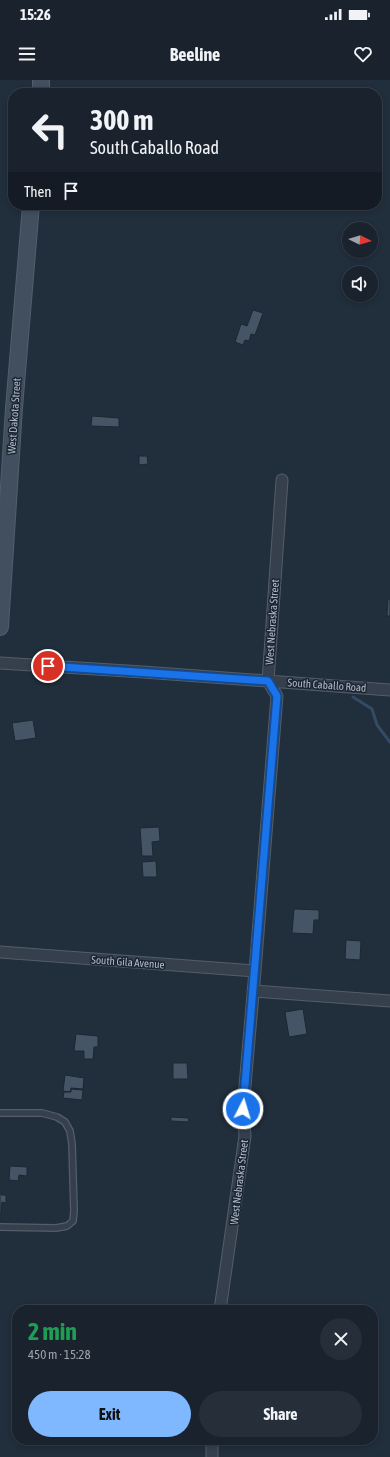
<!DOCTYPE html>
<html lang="en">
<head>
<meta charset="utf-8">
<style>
  body { margin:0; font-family:"Asap Condensed",sans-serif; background:#262f39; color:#f1f3f6; height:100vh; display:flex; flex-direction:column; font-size:15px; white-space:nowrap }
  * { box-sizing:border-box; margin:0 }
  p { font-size:13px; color:#9fa4aa }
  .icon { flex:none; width:22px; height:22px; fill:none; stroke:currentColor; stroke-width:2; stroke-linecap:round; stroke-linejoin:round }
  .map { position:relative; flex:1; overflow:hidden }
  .panel { position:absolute; left:12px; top:1225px; width:366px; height:140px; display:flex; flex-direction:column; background:#19222d; border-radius:16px; box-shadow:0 2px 6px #0003,0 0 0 1px #373f49 }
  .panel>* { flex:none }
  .banner { position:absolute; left:8px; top:8px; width:374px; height:122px; border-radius:16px; box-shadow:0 2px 6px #0003,0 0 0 1px #373f49; background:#19222d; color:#f1f3f6; overflow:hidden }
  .needle { width:26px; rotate:95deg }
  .fabs { position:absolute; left:342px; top:142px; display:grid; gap:8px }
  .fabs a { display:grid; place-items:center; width:36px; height:36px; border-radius:50%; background:#19222d; box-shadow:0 2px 6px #0003,0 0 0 1px #373f49; font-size:20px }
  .pin { position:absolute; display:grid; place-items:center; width:34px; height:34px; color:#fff; margin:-17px; border:2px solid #fff; border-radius:50%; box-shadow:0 1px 4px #0007 }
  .me { position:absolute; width:44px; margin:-22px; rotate:5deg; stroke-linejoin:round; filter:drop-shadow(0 0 3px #0008) }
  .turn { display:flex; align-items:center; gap:14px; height:84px; padding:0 16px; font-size:18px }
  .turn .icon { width:52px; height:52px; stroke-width:2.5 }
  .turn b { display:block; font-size:28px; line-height:34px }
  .then { display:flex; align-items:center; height:38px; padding:0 16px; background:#0003; gap:8px; font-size:15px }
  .round { display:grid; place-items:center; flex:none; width:42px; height:42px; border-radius:21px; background:#262f39 }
  .summary { display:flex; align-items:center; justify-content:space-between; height:68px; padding:0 16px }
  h1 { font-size:24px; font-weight:700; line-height:30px; color:#1e9e55 }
  .button { display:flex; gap:8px; margin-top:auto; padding:8px 16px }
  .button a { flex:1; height:46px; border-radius:24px; background:#7fb8fe; color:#111; font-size:16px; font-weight:700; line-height:46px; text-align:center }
  .button a+a { background:#262f39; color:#f1f3f6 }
  .status { display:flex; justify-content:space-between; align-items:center; height:28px; padding:0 20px; background:#19222d; direction:ltr }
  .status svg { height:11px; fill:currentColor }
  header { display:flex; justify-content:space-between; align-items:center; height:52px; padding:0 16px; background:#19222d; font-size:18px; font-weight:700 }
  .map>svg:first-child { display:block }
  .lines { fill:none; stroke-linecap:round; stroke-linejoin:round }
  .stream { stroke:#334b64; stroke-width:3 }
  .building { fill:#465565; stroke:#1c2733 }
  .lane-casing { stroke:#535e6a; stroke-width:8 }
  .street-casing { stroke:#535e6a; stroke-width:13 }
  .secondary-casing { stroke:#535e6a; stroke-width:18 }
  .lane { stroke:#35404c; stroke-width:5.5 }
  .street { stroke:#35404c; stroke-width:11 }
  .secondary { stroke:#424f5f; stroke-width:16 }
  .route-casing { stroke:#114b97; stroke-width:10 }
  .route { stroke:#1a73e8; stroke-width:7 }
  .labels { text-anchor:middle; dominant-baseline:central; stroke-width:3; stroke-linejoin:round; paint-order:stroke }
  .street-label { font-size:11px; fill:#b0bbc8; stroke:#1a2531 }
</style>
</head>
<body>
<div class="status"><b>15:26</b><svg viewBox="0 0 49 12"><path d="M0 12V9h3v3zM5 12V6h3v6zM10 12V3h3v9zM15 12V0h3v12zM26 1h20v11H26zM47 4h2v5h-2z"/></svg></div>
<header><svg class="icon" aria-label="menu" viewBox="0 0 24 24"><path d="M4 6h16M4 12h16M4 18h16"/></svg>Beeline<svg class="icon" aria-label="heart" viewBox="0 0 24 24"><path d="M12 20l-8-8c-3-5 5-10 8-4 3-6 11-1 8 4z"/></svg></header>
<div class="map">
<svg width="390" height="1377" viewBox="0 0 390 1377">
  <rect width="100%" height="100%" fill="#212e3c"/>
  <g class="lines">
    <path class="stream" d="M353,617L372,629L377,645L390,662"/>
  </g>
  <path class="building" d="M253,230L263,233L255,255L251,254L249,261L245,260L243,265L235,262L241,244L247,246Z
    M92,336L119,338V347L91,346Z
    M139,376H147L148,384L139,385Z
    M388,519H390V536H387Z
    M33,640L36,658L15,661L12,643Z
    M159,747L160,761L152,762L153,776H142L140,748Z
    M156,781L157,797H143L142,782Z
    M294,829L319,830V840H314L313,854L292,853Z
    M346,860L361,861L360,880L345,879Z
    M303,929L307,954L289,957L285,932Z
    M76,954L98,956V967H94L93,979H84V971H74Z
    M173,983H187L188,999H173Z
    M65,995L84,998L83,1009L71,1008L70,1012L63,1011Z
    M71,1009L83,1010L82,1020L63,1018L64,1012H71Z
    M171,1037L189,1038L188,1042L171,1041Z
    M10,1086L27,1087V1096L19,1095L18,1101L9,1100Z
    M0,1109H1V1115H6V1123L2,1122L1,1134H0Z"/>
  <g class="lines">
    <g class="lane-casing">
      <path id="lane" d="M0,1033H42L57,1037L65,1042L70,1051L72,1064L74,1131L73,1141L67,1146L56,1148L0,1147"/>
    </g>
    <g class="street-casing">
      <path id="street" d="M0,583L143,592L390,610
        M0,872L255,891
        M253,911L390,921
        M220,1230L245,1056L243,1029L255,891L277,616L268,601L282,400
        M212,1377V1360"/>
    </g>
    <g class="secondary-casing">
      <path id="secondary" d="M41,13V0
        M0,547L14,328L31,125"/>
    </g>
    <use href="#lane" class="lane"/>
    <use href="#street" class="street"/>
    <use href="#secondary" class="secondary"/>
  </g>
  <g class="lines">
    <g class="route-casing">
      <path id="route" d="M48,586L268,601L277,616L243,1029"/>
    </g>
    <use href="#route" class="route"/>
  </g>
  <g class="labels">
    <g class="street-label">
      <text transform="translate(14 336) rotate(-86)">West Dakota Street</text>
      <text transform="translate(272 542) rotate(-86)">West Nebraska Street</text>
      <text transform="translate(327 605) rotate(4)">South Caballo Road</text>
      <text transform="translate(128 882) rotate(4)">South Gila Avenue</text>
      <text transform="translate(239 1102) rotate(-83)">West Nebraska Street</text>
    </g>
  </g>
</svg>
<div class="fabs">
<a><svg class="needle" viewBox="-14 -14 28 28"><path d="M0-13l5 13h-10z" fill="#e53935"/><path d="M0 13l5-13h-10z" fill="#9fa4aa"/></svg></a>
<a><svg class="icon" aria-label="sound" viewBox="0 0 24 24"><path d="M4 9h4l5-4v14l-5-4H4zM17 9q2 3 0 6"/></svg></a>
</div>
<div class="pin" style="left:48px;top:586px;background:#d93025"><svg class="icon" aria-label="arrive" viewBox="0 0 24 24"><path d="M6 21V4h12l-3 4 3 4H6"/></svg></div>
<svg class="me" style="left:243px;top:1029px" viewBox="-20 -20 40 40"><circle r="17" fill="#1a73e8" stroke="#fff" stroke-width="3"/><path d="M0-11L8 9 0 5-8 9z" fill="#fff"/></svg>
<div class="banner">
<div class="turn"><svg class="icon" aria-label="left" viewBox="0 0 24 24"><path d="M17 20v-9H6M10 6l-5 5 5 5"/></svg><div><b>300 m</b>South Caballo Road</div></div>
<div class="then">Then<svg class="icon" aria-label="arrive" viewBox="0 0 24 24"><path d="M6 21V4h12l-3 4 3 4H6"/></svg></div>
</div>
<section class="panel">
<div class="summary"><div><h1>2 min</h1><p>450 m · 15:28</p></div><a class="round"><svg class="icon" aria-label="close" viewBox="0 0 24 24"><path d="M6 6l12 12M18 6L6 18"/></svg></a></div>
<div class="button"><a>Exit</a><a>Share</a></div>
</section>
</div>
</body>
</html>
